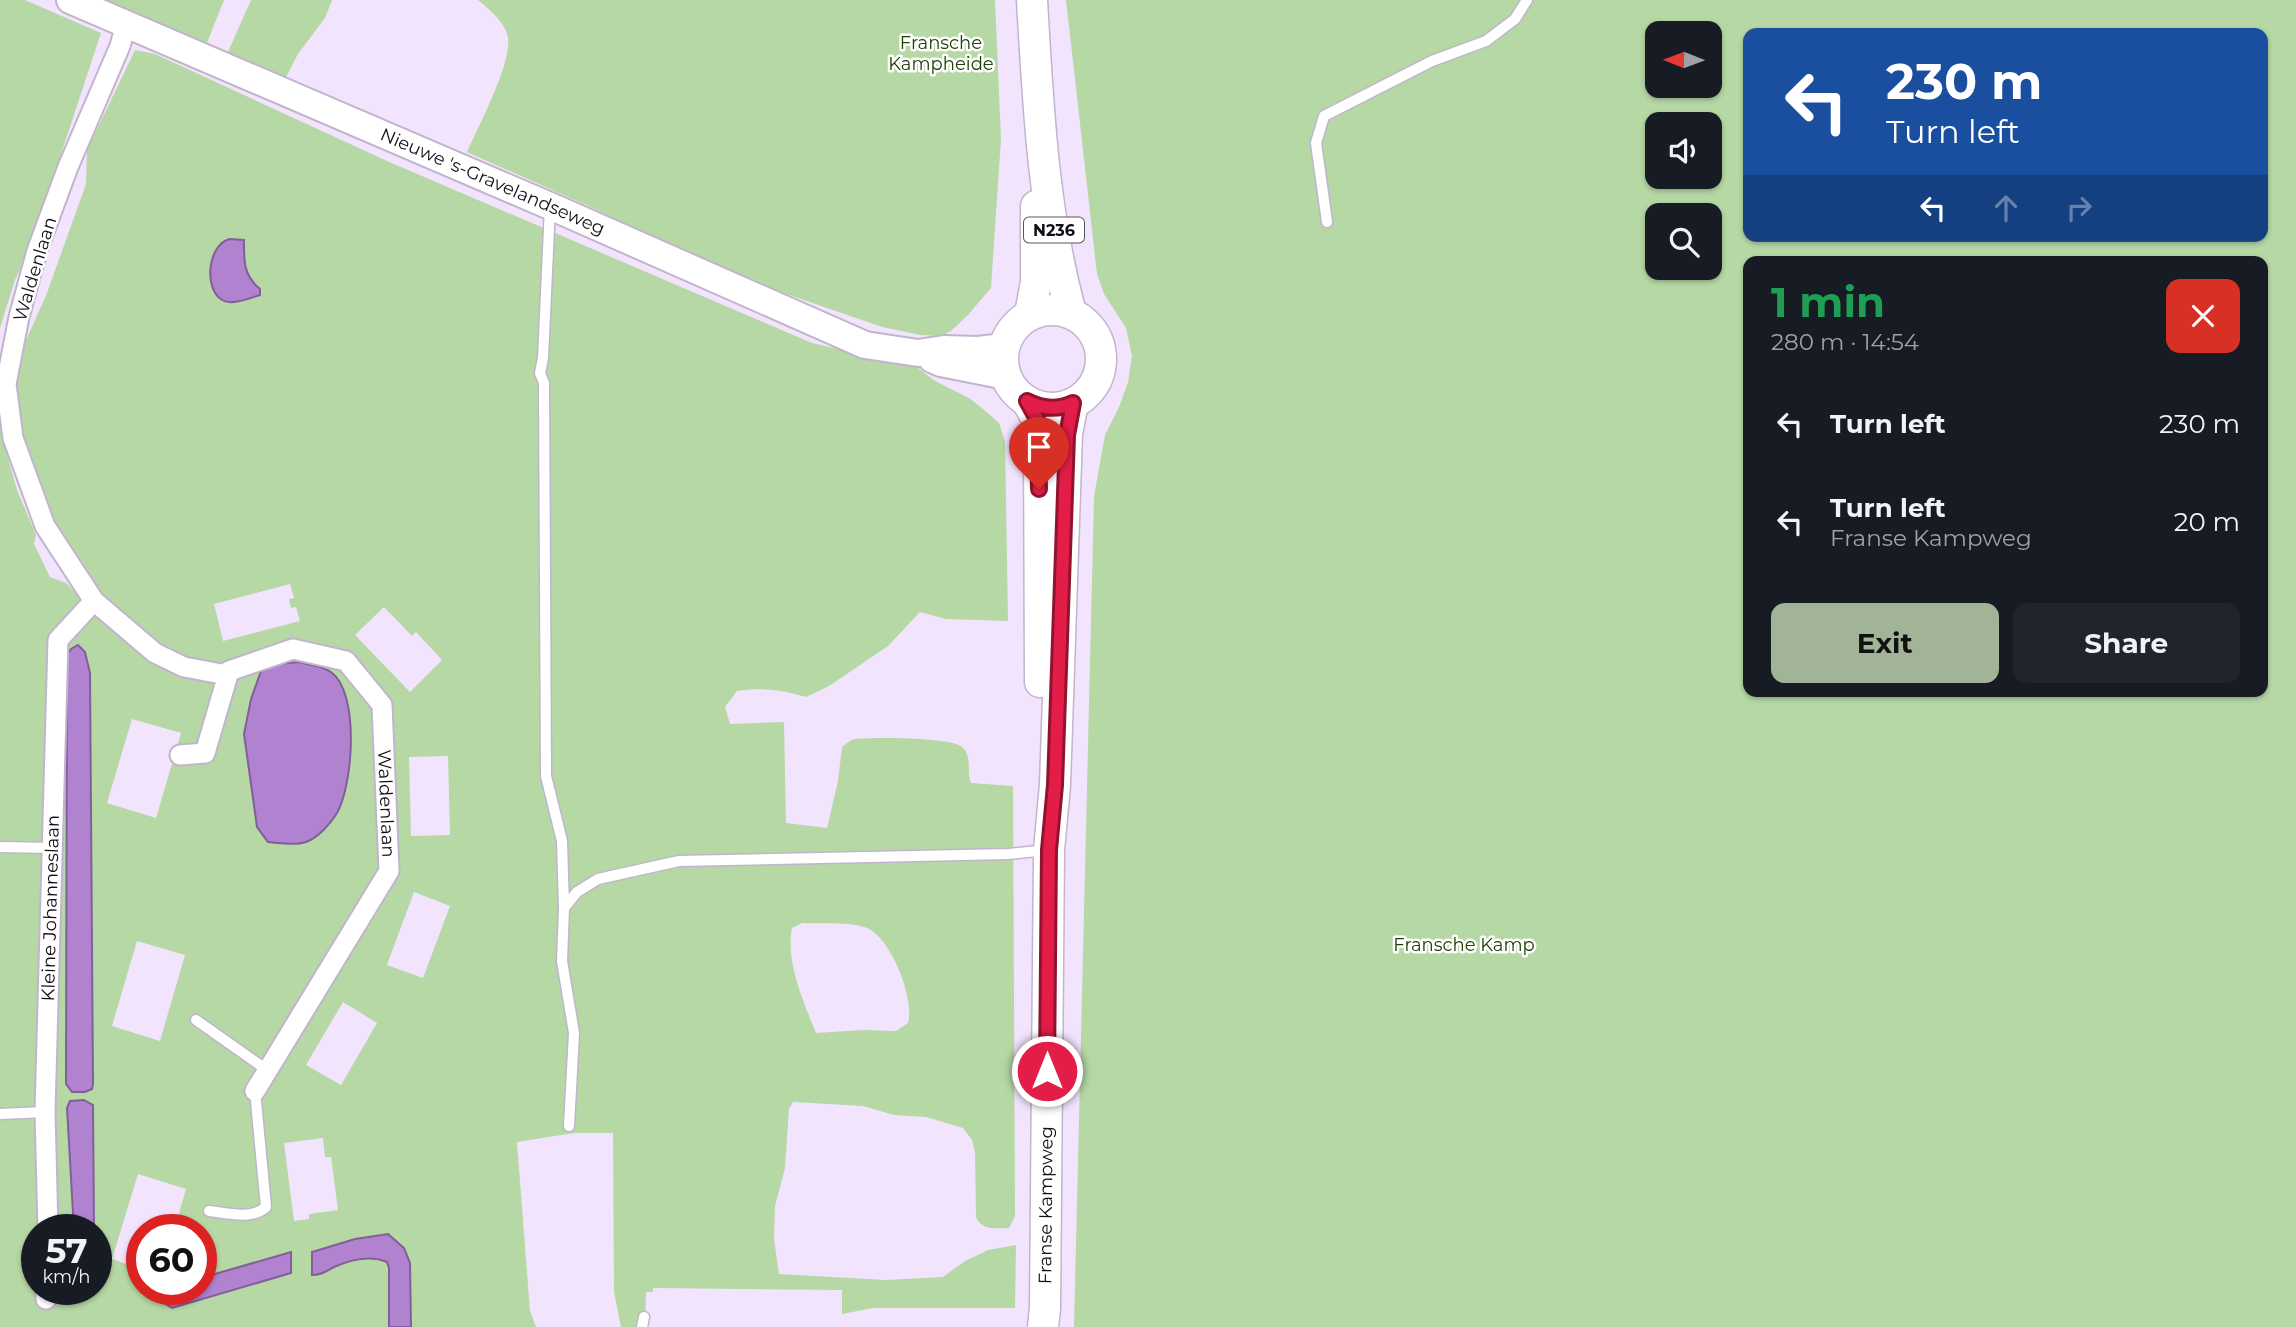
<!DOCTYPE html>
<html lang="en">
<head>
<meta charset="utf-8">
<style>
  body { margin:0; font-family:Montserrat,sans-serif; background:#20242c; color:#f1f3f6; height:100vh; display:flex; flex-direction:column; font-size:26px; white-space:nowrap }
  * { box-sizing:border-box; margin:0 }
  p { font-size:23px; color:#9ea1a6 }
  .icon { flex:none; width:38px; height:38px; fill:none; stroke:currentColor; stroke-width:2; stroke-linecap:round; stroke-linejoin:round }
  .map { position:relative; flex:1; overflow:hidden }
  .details { position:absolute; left:1743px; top:256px; width:525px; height:441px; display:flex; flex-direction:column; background:#171b24; border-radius:14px; box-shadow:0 2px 5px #0004 }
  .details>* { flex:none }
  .hud { position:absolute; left:1743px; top:28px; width:525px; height:214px; border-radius:14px; box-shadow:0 2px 5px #0004; background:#1a4fa0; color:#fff; overflow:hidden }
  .needle { width:46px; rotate:271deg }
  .tools { position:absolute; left:1645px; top:21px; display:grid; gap:14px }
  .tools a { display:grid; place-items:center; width:77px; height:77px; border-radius:14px; background:#171b24; box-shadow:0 2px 5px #0004; font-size:35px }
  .speed { position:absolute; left:21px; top:1214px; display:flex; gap:14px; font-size:35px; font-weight:700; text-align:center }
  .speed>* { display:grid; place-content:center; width:91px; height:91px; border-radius:50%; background:#171b24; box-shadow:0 2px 5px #0004; line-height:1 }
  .speed small { font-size:18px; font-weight:400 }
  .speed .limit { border:10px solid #d22; background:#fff; color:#111 }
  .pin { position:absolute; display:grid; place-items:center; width:60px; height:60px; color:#fff; margin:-72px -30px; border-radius:50% 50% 50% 0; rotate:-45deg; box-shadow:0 0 7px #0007 }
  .pin .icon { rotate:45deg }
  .me { position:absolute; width:77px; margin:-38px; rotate:0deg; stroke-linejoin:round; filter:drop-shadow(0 0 5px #0008) }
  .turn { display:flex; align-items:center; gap:24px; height:147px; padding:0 28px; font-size:32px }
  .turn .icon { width:91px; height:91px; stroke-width:2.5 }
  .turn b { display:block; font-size:49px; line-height:60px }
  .lanes { display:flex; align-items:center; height:66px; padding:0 28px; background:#0003; justify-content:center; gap:35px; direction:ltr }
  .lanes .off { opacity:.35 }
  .round { display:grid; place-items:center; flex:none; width:74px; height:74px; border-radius:14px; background:#20242c }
  .headline { display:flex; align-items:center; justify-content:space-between; height:119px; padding:0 28px }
  h1 { font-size:42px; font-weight:700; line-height:52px; color:#1e9e55 }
  .cta { display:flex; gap:14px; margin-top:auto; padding:14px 28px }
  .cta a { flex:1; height:80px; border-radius:14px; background:#a1b498; color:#111; font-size:28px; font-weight:700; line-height:80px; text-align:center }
  .cta a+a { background:#20242c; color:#f1f3f6 }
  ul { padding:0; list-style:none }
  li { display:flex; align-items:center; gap:21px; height:98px; padding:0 28px }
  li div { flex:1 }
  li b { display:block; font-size:26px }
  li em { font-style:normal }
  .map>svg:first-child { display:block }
  .green { fill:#b6d8a5; fill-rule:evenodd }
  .water { fill:#b082cf; stroke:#815f98; stroke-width:2 }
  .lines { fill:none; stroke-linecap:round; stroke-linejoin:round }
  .service-casing { stroke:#c2b4cd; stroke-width:13 }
  .minor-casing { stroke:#c2b4cd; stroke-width:23 }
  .secondary-casing { stroke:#c2b4cd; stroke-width:30 }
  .primary-casing { stroke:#c2b4cd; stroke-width:33 }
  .service { stroke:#fff; stroke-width:10 }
  .minor { stroke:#fff; stroke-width:19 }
  .secondary { stroke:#fff; stroke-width:26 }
  .primary { stroke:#fff; stroke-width:30 }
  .route-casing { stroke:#92132f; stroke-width:18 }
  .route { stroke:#e11d48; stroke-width:12 }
  .labels { text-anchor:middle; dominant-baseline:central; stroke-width:5; stroke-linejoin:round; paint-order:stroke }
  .shield { fill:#fff; stroke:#59565c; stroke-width:2 }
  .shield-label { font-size:16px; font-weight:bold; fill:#120d16 }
  .park-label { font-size:18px; fill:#204107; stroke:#fff }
  .street-label { font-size:18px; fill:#120d16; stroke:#fff }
</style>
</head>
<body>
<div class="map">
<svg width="2296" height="1327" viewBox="0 0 2296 1327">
  <rect width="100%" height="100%" fill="#f3e4fe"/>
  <path class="green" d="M0,0H25L101,33L30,248L15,280L0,328Z
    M83,0H224L205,48Z
    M251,0H332L325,18L298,54L284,81L224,61Z
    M478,0H995L1001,139L991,288L968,315L951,331L941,336L920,335L882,327L723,272L597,210L467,152C478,127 512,63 508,38C506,23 489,9 478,0Z
    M1066,0H2296V1327H1074L1094,496L1105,435L1119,407L1128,382L1132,356L1126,328L1104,294L1097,274ZM1657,33H1710V86H1657ZM1748,33H2263V236H1748ZM1657,124H1710V177H1657ZM1657,215H1710V268H1657ZM1748,261H2263V691H1748Z
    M135,50L155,54L387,161L812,343L917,367L935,381L969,398L983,409L999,423L1005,441L1008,621L946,619L920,612L888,646L829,686L806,697C783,690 762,687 737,691L725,707L730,724L784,722L786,823L827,828L838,781L842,747C846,744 850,740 855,739C872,737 953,737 962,747C973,757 966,771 971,783L1013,786L1015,1216L1009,1228C995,1228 982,1231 976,1217L975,1153L972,1140L963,1128L926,1117L894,1115L863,1106L793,1102L789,1109L785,1168L775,1206L774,1239L779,1274L885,1280L943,1277L965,1261L988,1250L1016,1245L1015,1308H873L842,1314V1290L653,1288V1292H646L645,1327H621L614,1292L613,1133H574L517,1142L530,1311L536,1327H411L404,1248L388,1234L355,1239L313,1252L321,1275C338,1262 367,1253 387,1262L389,1268V1327H0V416L4,444L17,490L36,535L34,544L50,577L66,583L109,625L125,618L89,580L50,521L33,476L21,431L16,384L19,356L47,293L86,184L87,150ZM230,239L244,240C244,261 243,275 260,289L212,262C215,251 217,242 230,239ZM290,584L294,598L289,599L291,608L296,607L300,621L223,641L214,604ZM384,607L412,636L416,632L442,660L410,692L355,635ZM132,719L181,733L156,818L107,803ZM448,756L450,835L411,836L409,757ZM249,763L305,843L268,842L257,827ZM414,892L450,906L423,978L387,965ZM802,923C819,924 851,921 867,928C891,938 915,999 908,1023L896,1031L863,1030L816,1033C804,1003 785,961 792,928ZM137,941L185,955L160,1041L112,1026ZM343,1002L377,1023L341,1085L306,1065ZM323,1138L325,1157H331L338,1210L309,1214V1219L294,1221L284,1143ZM138,1174L186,1189L174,1230H201V1278L240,1267L291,1273L172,1308L164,1294L167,1290H142V1269L112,1259ZM37,1230H96V1290H37Z"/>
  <path class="water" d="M230,239L244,240C244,261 243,275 260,289V295C250,298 232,306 222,300C203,288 208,244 230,239Z
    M78,645L85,652L90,673L93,1084L92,1089L85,1092H72L66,1084L67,655L71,649Z
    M299,662C309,665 323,666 331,672C360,693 353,785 337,813C331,823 318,838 306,842C295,846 279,843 268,842L257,827L244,734L251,699L261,671L277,664Z
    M84,1100L93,1105L94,1230H74L67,1108L70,1101Z
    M388,1234L404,1248L410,1263L411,1327H389V1268L387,1262C370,1255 350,1260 334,1267C326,1271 322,1275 312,1275V1252L355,1239Z
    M291,1252V1273L172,1308L164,1303V1294L167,1290H201V1278Z"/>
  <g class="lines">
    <g class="service-casing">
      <path id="service" d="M550,207L543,358L540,373L544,383L546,776L562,841L564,908L562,961L574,1033L569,1126
        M1327,222L1316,143L1324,116L1432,61L1486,41L1515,19L1527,0
        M0,847L53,848
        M564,908L577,892L598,879L679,861L1009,854L1047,850
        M196,1020L267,1070
        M0,1114L45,1112
        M209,1211C226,1213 252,1220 266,1207L255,1091
        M642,1327L644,1317"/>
    </g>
    <g class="minor-casing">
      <g id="minor">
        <path d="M126,24L120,46L68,167L37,251L19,317L6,384L13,438L45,526L94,601L155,653L184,667L227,675"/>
        <path id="s1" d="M180,755L205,753L229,671L293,649L346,661L382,705L389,871L255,1091"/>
        <path id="s2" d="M48,1230L45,1112L58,640L94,601"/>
        <path d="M46,1299V1290"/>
      </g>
    </g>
    <g class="secondary-casing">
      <g id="secondary">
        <path id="s3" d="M70,0L550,206L865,345L918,353L944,349L978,350L1004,347"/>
        <path d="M932,359L941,363L1006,376"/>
      </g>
    </g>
    <g class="primary-casing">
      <g id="primary">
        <path d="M1032,0C1038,105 1043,211 1071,313"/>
        <circle cx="1052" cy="359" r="49"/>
        <path d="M1030,314L1036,282V206"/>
        <path d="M1027,401L1037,419L1039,435L1040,682"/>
        <path id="s4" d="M1043,1327L1045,1308L1049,850L1055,785L1067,434L1073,403"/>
      </g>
    </g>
    <use href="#service" class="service"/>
    <use href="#minor" class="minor"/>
    <use href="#secondary" class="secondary"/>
    <use href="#primary" class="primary"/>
  </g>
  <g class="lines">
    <g class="route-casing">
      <path id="route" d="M1039,489L1037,419L1027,401C1042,409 1058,410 1073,403L1067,435L1055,785L1049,850L1047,1071"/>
    </g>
    <use href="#route" class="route"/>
  </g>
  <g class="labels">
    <rect class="shield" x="1024" y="217.5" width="60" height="25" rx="5"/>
    <g class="shield-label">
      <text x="1054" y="230">N236</text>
    </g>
    <g class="park-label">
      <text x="941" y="43">Fransche<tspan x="941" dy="21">Kampheide</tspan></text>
      <text x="1464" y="945">Fransche Kamp</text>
    </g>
    <g class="street-label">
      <text stroke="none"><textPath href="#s3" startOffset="460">Nieuwe 's-Gravelandseweg</textPath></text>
      <text transform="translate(35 269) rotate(-73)">Waldenlaan</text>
      <text stroke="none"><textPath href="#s1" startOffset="388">Waldenlaan</textPath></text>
      <text stroke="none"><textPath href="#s2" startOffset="322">Kleine Johanneslaan</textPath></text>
      <text stroke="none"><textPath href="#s4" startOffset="122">Franse Kampweg</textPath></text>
    </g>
  </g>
</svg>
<div class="tools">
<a><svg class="needle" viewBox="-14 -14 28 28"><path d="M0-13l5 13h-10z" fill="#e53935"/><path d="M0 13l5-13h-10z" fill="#9ea1a6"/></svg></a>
<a><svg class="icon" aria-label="sound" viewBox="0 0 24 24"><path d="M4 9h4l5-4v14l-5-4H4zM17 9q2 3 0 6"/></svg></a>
<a><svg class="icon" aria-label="search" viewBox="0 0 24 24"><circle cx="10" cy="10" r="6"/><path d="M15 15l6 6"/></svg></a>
</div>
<div class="speed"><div>57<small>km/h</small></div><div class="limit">60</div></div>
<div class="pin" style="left:1039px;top:489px;background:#d93025"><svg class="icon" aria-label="arrive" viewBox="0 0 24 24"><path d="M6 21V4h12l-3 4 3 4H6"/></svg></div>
<svg class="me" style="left:1047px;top:1071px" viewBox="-20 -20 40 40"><circle r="17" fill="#e11d48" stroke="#fff" stroke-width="3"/><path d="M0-11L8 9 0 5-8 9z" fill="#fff"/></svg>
<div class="hud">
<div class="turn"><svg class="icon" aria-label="left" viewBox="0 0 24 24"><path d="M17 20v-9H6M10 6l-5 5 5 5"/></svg><div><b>230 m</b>Turn left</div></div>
<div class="lanes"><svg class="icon" aria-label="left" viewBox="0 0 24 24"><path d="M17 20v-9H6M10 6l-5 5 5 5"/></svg><svg class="icon off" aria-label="ahead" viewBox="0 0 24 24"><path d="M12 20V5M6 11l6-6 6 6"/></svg><svg class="icon off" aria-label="right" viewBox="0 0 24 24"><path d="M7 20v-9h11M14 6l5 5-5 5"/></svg></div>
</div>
<section class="details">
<div class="headline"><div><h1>1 min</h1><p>280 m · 14:54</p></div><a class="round" style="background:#d93025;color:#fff"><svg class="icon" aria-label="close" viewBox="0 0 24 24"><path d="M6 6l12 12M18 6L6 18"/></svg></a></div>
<ul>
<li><svg class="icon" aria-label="left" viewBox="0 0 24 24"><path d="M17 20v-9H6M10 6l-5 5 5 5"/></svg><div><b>Turn left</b></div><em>230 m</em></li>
<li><svg class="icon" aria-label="left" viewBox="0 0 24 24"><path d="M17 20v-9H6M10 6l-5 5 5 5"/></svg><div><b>Turn left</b><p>Franse Kampweg</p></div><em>20 m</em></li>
</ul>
<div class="cta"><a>Exit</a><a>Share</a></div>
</section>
</div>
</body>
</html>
